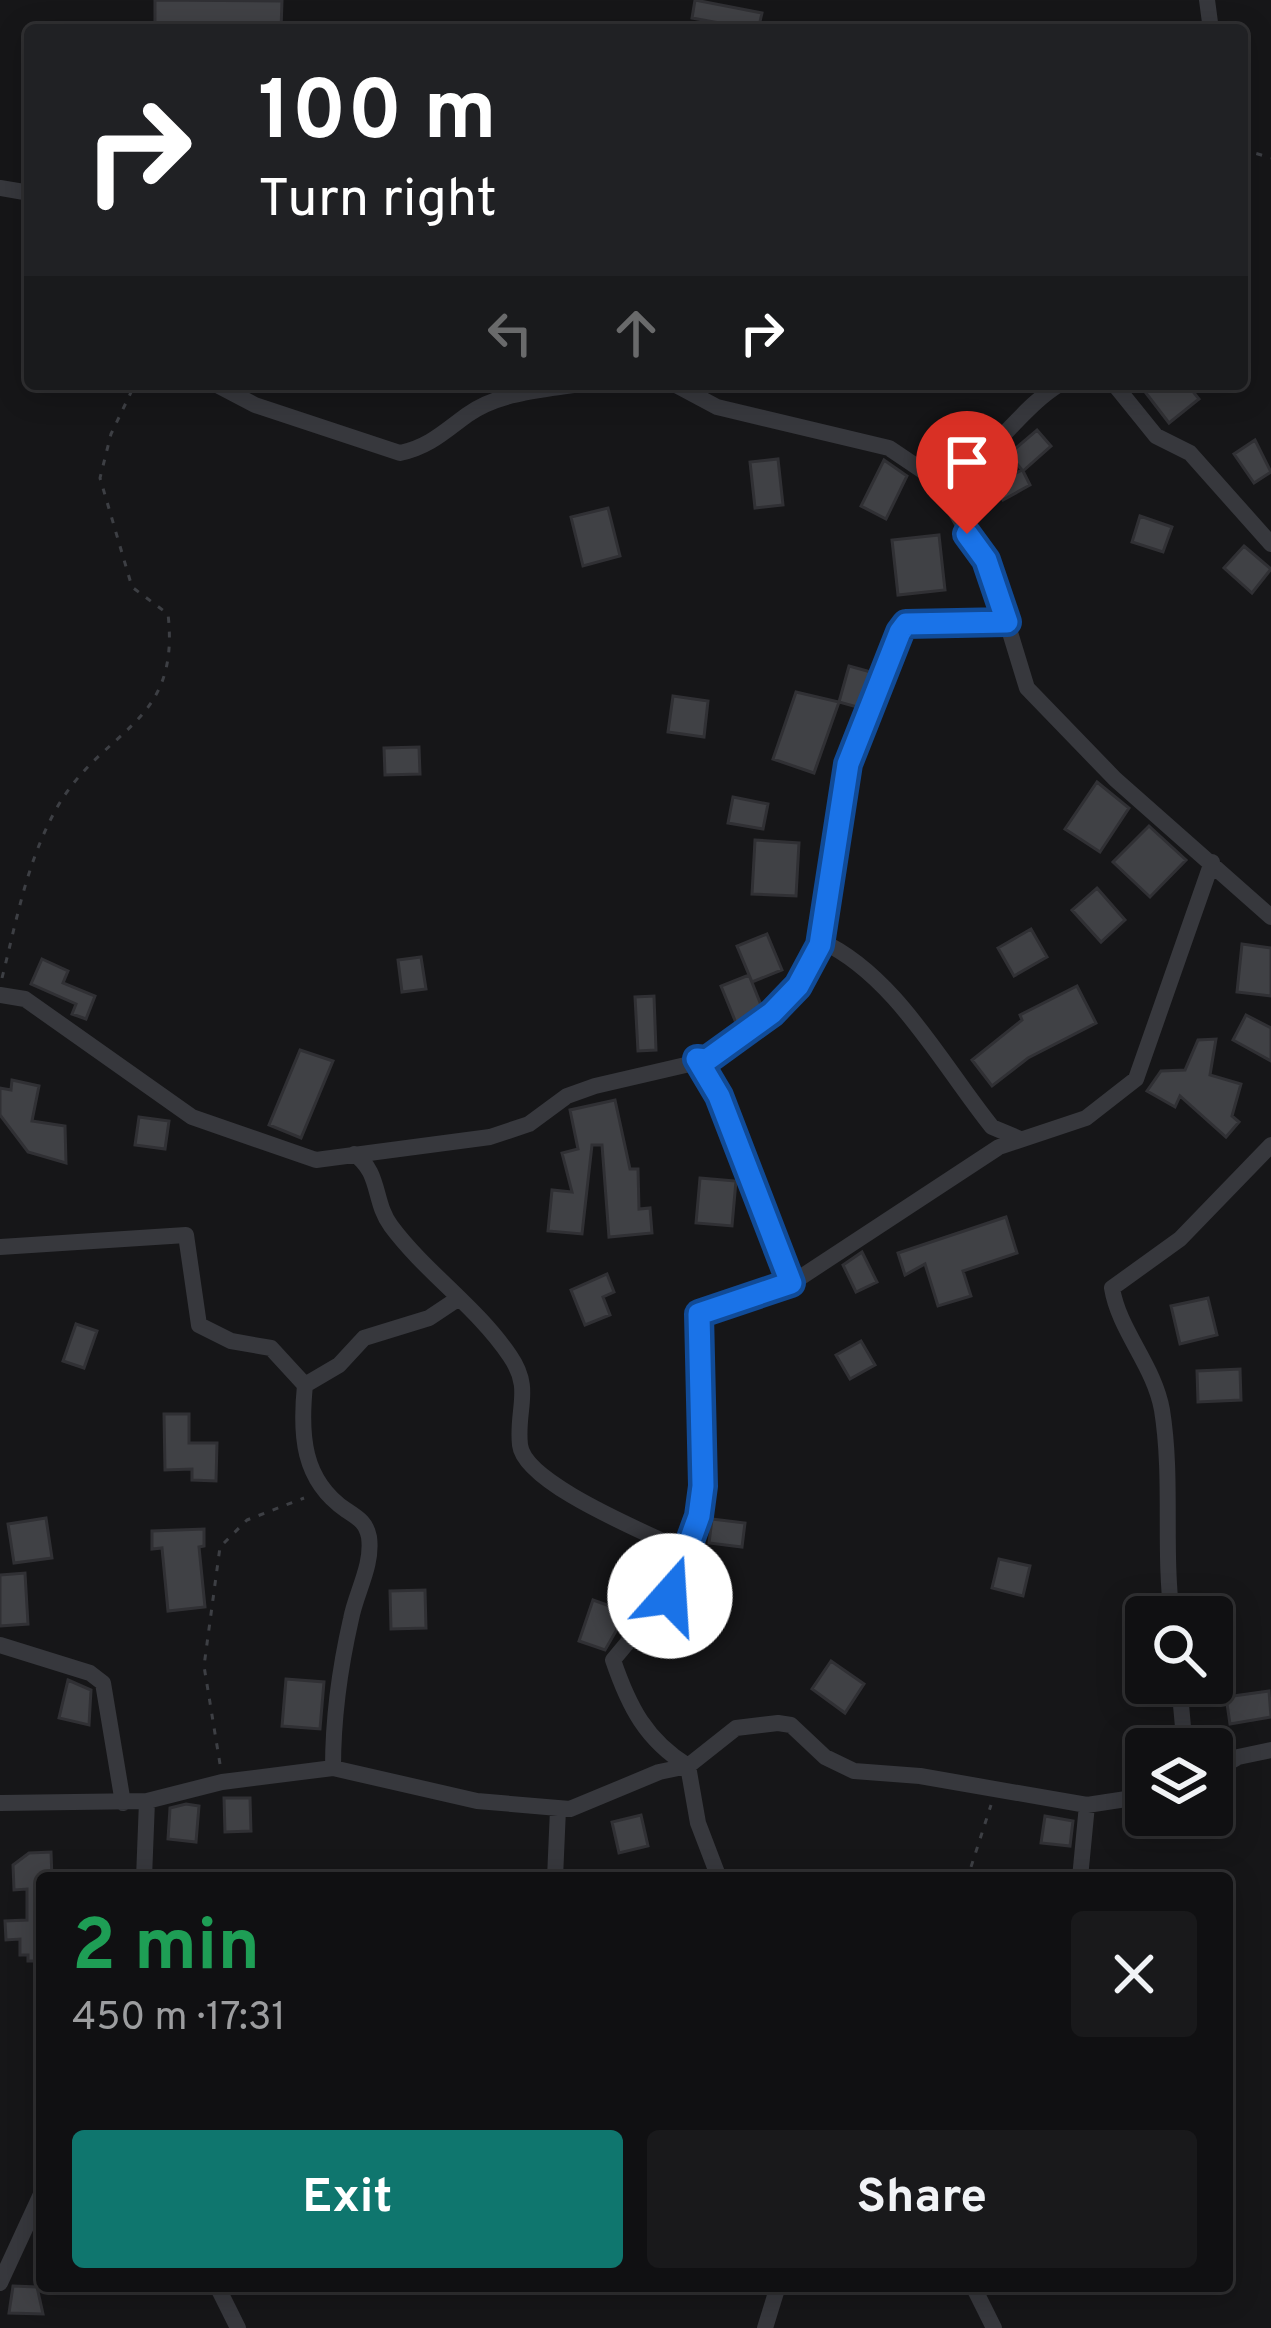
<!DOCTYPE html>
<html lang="en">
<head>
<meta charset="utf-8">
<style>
  body { margin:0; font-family:Overpass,sans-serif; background:#19191b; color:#f1f3f6; height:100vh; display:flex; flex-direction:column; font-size:45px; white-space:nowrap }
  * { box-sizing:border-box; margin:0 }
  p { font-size:39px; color:#9c9d9f }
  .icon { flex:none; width:66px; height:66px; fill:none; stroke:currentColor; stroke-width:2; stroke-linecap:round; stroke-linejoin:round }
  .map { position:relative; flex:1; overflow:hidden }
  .sheet { position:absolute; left:36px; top:1872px; width:1197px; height:420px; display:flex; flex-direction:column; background:#101012; border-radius:12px; box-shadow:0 6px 30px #0003,0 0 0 3px #303032 }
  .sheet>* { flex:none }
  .hud { position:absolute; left:24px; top:24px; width:1224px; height:366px; border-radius:12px; box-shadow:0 6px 30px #0003,0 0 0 3px #303032; background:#202124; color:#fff; overflow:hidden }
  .buttons { position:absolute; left:1125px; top:1596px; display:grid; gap:24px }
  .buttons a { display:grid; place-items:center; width:108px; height:108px; border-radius:12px; background:#101012; box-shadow:0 6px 30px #0003,0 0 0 3px #303032; font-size:60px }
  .pin { position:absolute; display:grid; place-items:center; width:102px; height:102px; color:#fff; margin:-123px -51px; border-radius:50% 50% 50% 0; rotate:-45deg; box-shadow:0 0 12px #0007 }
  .pin .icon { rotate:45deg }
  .me { position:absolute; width:132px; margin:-66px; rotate:19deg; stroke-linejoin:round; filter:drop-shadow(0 0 9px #0008) }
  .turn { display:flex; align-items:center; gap:42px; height:252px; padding:0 36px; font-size:54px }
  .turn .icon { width:156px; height:156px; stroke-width:2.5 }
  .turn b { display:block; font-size:84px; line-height:102px }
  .lanes { display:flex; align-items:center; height:114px; padding:0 36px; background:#0003; justify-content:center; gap:60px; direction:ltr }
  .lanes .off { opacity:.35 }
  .round { display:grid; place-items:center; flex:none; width:126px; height:126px; border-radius:12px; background:#19191b }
  .overview { display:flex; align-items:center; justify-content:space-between; height:204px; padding:0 36px }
  h1 { font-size:72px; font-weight:700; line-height:90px; color:#1e9e55 }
  .action { display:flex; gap:24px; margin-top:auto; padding:24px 36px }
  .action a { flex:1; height:138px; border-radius:12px; background:#0f766e; color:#fff; font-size:48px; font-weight:700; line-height:138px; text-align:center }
  .action a+a { background:#19191b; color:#f1f3f6 }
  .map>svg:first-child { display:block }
  .building { fill:#404145; stroke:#303034; stroke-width:3 }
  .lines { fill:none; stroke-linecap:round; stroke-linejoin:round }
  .path { stroke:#3d3f44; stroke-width:3; stroke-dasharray:6 9; stroke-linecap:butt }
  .minor { stroke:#37383d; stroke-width:16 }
  .route-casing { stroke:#114b97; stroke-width:30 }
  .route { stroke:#1a73e8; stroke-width:21 }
</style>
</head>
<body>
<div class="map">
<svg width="1271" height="2328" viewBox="0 0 1271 2328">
  <rect width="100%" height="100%" fill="#161618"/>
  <path class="building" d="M155,0L282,1L281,30H155Z
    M695,0L762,13L758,30L692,18Z
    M1139,384H1187L1199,399L1169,423Z
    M1037,430L1051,446L1023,471L1030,485L1003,500L994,484L1022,470L1009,454Z
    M1255,440L1271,472L1254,483L1234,454Z
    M778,459L783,505L755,508L750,462Z
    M884,460L907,476L886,519L861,506Z
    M608,508L620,556L583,566L571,517Z
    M1140,516L1172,527L1163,552L1132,542Z
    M939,535L945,590L898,595L892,540Z
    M1244,546L1271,569L1252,593L1224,568Z
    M849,666L871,672L857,707L839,702Z
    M796,692L839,702L814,773L773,759Z
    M673,696L708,701L704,737L668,732Z
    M419,747L420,774L385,775L384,748Z
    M1097,782L1129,808L1100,852L1065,829Z
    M733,797L768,804L763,829L728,823Z
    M1149,826L1186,860L1150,897L1113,862Z
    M755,840L799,843L796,896L752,894Z
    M1097,888L1125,920L1101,942L1072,910Z
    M1031,929L1047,957L1014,976L998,948Z
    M767,934L782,970L752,982L737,946Z
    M1242,944L1271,948V996L1237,992Z
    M421,957L426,989L402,992L398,960Z
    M42,959L68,971L63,983L95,996L86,1019L72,1014L76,1004L31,984Z
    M749,975L761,1005L736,1023L721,986Z
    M1077,986L1096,1023L1028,1058L992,1086L972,1060L1022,1020L1020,1015Z
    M654,996L656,1050L638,1051L635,997Z
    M1246,1015L1271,1028V1061L1233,1040Z
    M1216,1039L1210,1075L1241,1084L1232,1116L1239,1122L1226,1137L1180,1096L1175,1107L1147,1091L1161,1071L1185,1070L1198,1040Z
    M300,1050L333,1061L301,1138L269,1125Z
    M12,1080L39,1086L32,1121L65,1126L66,1163L28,1152L0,1115V1088L11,1090Z
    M615,1100L630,1169H638L639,1209L650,1208L652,1233L609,1237L602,1145H592L582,1234L548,1231L552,1190L572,1192L562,1153L578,1149L570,1110Z
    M139,1117L169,1121L165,1149L135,1145Z
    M700,1178L736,1181L732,1226L696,1223Z
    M1006,1217L1017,1253L963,1271L971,1296L938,1306L925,1264L905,1275L898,1253Z
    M862,1252L877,1282L856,1292L843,1265Z
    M607,1274L614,1292L603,1297L610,1315L585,1325L571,1290Z
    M1208,1298L1217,1335L1180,1344L1171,1306Z
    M76,1324L97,1331L84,1368L63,1361Z
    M861,1341L875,1365L850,1379L836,1355Z
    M1240,1369L1241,1400L1198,1402L1197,1371Z
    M164,1414H189V1443H217L216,1481L192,1480V1469L165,1470Z
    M46,1518L52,1558L14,1563L8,1524Z
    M712,1519L745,1523L742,1547L709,1543Z
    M204,1529V1546L199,1547L205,1607L168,1611L162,1548L152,1549V1531Z
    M999,1559L1030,1566L1023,1596L992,1588Z
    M25,1573L28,1624L0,1626V1575Z
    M425,1590L426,1628L391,1629L390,1591Z
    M593,1600L627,1612L605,1650L579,1641Z
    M831,1661L864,1684L845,1713L812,1689Z
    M286,1679L324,1682L320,1729L282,1726Z
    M68,1680L91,1690L89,1725L59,1718Z
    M1269,1691L1271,1717L1230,1724L1226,1697Z
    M224,1798H250L251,1831L225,1832Z
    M186,1804L199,1806L196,1842L168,1839L170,1808Z
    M641,1815L648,1846L619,1853L612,1822Z
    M1045,1816L1073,1821L1070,1846L1041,1843Z
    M51,1852L52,1878H42V1961H28V1955H20V1939L6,1940L5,1921L27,1920V1889L14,1890L13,1865L29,1853Z
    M13,2286L37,2287L43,2314L9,2313Z"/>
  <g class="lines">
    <path class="path" d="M1242,149L1271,158
      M2,978C17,919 26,865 55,811C101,727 181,728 168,614L132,587L100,478L111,434L135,384
      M220,1764L204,1666L220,1547L247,1520L304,1498
      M961,1878L971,1867L991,1805"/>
    <path class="minor" d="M1207,0L1211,30
      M0,188L30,193
      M215,384L255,405L400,453C429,447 445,431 467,415C499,392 543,390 580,384
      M674,384L717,407L889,448L938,481L993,577L1027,688L1115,779L1271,917
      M1114,384L1156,436L1190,453L1271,544
      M938,481C991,464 1014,412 1060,384
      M821,941C895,975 942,1065 992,1127L1018,1138
      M0,995L25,999L192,1117L316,1160L490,1137L529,1124L567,1096L595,1086L707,1060L772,1013L798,986L820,945L848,764L900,632L906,624L1007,622
      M697,1059L719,1096L792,1283
      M354,1154C381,1172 373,1202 391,1226C426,1273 477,1307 510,1356C533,1389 516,1409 520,1445C524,1482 638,1529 671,1545L682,1557
      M0,1247L186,1235L199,1325L231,1341L271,1348L305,1385
      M1172,1617C1163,1548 1173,1479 1162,1410C1154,1365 1119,1331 1112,1288L1180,1239L1271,1145
      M0,1645L90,1673L103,1683L123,1803
      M1179,1683L1185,1749
      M333,1768C333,1719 340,1667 351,1619C356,1592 373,1566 369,1537C366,1522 358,1518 346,1510C302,1480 300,1434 305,1385L339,1365L364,1338L429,1318L459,1298
      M1212,1772L1238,1757L1271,1750
      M0,1803L147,1801L222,1782L333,1768L477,1801L570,1809L659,1772L688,1766L736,1728L778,1723L791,1725L825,1757L854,1771L920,1776L1087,1805L1146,1796
      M144,1878L147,1801
      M555,1878L558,1809
      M719,1878L698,1823L688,1766C646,1740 629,1707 613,1660L633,1636L658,1622L699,1516L703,1486L699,1314L792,1283L999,1147L1086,1118L1136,1079L1212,862
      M1080,1878L1087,1805
      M0,2283L42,2192
      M217,2286L238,2328
      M973,2286L994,2328
      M765,2328L778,2286"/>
  </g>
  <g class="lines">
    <g class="route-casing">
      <path id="route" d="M670,1596L699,1516L703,1486L699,1314L791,1283L719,1096L697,1059L707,1060L772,1013L798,986L820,945L848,764L900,632L906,624L1007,622L986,560L967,534"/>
    </g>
    <use href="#route" class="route"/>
  </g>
</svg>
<div class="buttons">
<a><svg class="icon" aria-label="search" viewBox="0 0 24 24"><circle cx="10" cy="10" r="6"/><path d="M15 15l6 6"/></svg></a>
<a><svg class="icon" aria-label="layers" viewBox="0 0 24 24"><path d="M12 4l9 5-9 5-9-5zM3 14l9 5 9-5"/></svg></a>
</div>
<div class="pin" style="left:967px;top:534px;background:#d93025"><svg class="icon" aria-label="arrive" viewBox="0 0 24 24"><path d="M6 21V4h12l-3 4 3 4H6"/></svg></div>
<svg class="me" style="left:670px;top:1596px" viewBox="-20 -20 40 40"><circle r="19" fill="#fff"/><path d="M0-13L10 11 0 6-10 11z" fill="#1a73e8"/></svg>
<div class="hud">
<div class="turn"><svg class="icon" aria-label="right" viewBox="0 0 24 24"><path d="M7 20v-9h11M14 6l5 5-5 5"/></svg><div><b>100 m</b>Turn right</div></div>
<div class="lanes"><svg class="icon off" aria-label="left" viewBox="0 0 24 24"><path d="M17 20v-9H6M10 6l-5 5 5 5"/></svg><svg class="icon off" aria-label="ahead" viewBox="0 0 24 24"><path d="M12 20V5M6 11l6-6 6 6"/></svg><svg class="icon" aria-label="right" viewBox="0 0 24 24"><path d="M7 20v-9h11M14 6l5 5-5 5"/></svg></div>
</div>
<section class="sheet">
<div class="overview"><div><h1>2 min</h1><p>450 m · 17:31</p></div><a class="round"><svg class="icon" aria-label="close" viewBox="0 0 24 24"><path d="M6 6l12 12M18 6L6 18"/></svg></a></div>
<div class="action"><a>Exit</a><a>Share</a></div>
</section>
</div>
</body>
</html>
